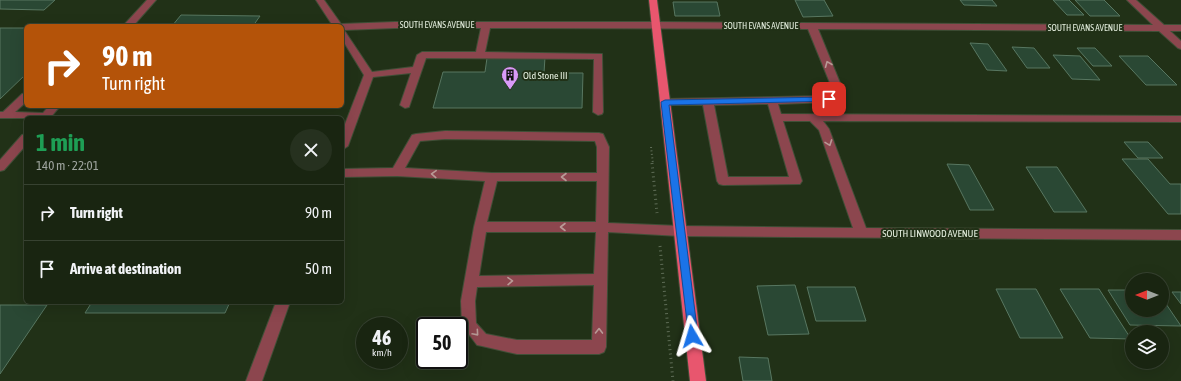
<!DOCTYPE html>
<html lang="en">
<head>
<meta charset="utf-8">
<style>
  body { margin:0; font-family:"Asap Condensed",sans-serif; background:#26311f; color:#f1f3f6; height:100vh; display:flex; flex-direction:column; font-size:15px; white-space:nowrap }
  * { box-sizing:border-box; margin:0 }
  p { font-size:13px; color:#9fa59f }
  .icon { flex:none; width:22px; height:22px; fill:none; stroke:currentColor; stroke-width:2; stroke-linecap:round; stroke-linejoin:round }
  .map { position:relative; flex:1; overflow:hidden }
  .side { position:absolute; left:24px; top:116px; width:320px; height:188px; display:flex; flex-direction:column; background:#192511; border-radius:6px; box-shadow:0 4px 16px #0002,0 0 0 1px #374231 }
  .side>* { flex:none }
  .hud { position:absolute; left:24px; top:24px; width:320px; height:84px; border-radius:6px; box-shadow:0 4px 16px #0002,0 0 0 1px #374231; background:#b45309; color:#fff; overflow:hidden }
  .needle { width:26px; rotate:270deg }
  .controls { position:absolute; left:1125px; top:273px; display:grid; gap:8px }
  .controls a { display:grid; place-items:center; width:44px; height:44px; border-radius:50%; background:#192511; box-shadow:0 4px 16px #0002,0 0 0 1px #374231; font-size:20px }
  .speed { position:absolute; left:356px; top:317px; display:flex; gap:8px; font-size:20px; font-weight:700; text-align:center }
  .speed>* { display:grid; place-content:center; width:52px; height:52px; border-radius:50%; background:#192511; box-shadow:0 4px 16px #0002,0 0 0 1px #374231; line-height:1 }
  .speed small { font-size:10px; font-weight:400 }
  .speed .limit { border:2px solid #111; border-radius:6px; background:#fff; color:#111 }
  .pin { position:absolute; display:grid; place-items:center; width:34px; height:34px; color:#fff; margin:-17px; border-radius:8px; box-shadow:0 2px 6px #0006 }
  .me { position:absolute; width:44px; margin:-22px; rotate:353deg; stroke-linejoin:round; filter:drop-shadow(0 0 3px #0008) }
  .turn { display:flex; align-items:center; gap:14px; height:84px; padding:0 12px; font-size:18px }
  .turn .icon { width:52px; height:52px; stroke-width:2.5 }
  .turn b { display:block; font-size:28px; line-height:34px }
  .round { display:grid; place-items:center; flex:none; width:42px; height:42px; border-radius:21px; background:#26311f }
  .summary { display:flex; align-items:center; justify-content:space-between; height:68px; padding:0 12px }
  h1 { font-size:24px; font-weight:700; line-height:30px; color:#1e9e55 }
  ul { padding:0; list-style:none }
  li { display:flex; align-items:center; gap:12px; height:56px; padding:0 12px; border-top:1px solid #374231 }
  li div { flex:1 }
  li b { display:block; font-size:15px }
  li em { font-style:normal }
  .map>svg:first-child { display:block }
  .building { fill:#2a4834; stroke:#587761 }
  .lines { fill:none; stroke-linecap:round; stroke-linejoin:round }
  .minor-casing { stroke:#404f37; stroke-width:2 }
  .major-casing { stroke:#404f37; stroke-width:2 }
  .path-far1 { stroke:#5f6d57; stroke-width:2; stroke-dasharray:1 2.5; stroke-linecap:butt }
  .path { stroke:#5f6d57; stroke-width:3; stroke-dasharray:1 3.5; stroke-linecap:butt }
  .minor { fill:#8c464e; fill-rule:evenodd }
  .major { fill:#e8566e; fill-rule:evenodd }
  .oneway { stroke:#b89a96 }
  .route { fill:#1a73e8; stroke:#114b97 }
  .labels { text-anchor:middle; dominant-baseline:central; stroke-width:4; stroke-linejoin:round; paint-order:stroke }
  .far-street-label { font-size:9px; fill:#e4eede; stroke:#213117 }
  .poi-label { font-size:10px; fill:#e4eede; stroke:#213117; text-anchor:start }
  .street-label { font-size:10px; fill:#e4eede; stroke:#213117 }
</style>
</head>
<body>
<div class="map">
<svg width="1181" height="381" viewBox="0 0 1181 381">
  <rect width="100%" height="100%" fill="#213117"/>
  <path class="building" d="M0,0H55L44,10L0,9Z
    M795,0H824L833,16L803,17Z
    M960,0H992L997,6L964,5Z
    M1053,0H1069L1084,15H1067Z
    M1075,0H1104L1120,16H1090Z
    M673,2H717L720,16H675Z
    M181,15L260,16L253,26H172Z
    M0,28H26V74L0,99Z
    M970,43L988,44L1007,71L987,70Z
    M1012,47L1034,48L1050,68H1027Z
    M1077,48H1095L1112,66H1093Z
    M1053,55L1080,56L1100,80L1072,79Z
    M1119,56H1148L1177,85H1146Z
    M545,57L544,73H583L582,108H433L443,72H485L487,58Z
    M1124,142H1148L1163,158H1138Z
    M1122,159H1148L1170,184H1181V214H1168Z
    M947,164L969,165L994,210H970Z
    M1026,167H1057L1087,212H1054Z
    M795,285L809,334L768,335L757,286Z
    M807,287H855L866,321H816Z
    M996,289H1036L1063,338H1020Z
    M1060,289H1099L1131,339L1090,338Z
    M1108,290H1132V310H1162V298L1181,326L1130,325Z
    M1172,292H1181V304Z
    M92,302H230L225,313H85Z
    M0,305H47L0,374Z
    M739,357L768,358L772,381H743Z"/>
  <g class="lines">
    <g class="minor-casing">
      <path id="minor" d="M147,0H156L133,26H123Z
        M316,0H324L341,24L395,22H656L1153,25L1127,0H1136L1164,25H1181V31H1170L1181,41V49L1178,48L1159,31L818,29L840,83L834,99L829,102L778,104L781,114L1181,116V122L823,121L829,129L866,228L1181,230V240L680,236L608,232L606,347L604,352L599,354H517L482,346L477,345L462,325L461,301L474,227L485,181L397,176L342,177V169L393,168L412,135L416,134L445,131L599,133L603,134L609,147L608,223L680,226L853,228L819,130L810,121H783L802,181L800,184L723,185L719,184L717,181L703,105H665L660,102L665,99L825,96L830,83L808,29L490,28L485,52L602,54L603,112L602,114L598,115L593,112L594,59L426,58L409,107L405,108L400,105L411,73L373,77L348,146L342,150V132L364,75L342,39V26H333ZM395,28H481L476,52H422L417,55L413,67L372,72L344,30ZM768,104L789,177H728L714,105ZM445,139L595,141L597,147V173H492L405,168L420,141ZM497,181H597L596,222H487ZM486,232H596L594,274L479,276ZM594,285L592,340H517L486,334L476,323L475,301L477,287Z
        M26,93V102L15,112L43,113L49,106H60L50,118H0V112H3L22,94Z
        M26,134V145L4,170L0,171V160L22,135Z
        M276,302H290L262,381H246Z"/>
    </g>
    <g class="major-casing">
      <path id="major" d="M649,0H657L706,381H690Z"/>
    </g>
    <path class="path-far1" d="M651,147L653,164"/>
    <path class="path" d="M652,163L657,213
      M660,246L673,381"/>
    <use href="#minor" class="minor"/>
    <use href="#major" class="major"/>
  </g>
  <defs><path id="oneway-chevron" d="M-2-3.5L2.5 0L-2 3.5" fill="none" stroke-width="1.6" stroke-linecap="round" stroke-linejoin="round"/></defs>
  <g class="oneway">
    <use href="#oneway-chevron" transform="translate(828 64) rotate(-112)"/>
    <use href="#oneway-chevron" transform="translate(829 143) rotate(70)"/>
    <use href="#oneway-chevron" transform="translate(434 174) rotate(-177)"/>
    <use href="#oneway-chevron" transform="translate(564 177) rotate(180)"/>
    <use href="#oneway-chevron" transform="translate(563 227) rotate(180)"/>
    <use href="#oneway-chevron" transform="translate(510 281) rotate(-1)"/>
    <use href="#oneway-chevron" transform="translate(599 331) rotate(-89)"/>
    <use href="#oneway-chevron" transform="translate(476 333) rotate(49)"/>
  </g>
  <path class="route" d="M829,97L833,99L831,101L669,105L698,336L696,339L692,341L689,339L661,102L665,100Z"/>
  <defs>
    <g id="building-pin" transform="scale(0.9)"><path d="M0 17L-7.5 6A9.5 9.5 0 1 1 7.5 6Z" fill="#d99af8" stroke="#213117"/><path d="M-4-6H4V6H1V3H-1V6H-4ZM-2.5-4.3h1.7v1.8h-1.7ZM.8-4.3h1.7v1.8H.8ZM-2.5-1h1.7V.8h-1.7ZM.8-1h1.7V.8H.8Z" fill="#111"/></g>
  </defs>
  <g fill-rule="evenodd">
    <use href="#building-pin" x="510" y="75"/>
  </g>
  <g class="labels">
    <g class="far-street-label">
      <text x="437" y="25">SOUTH EVANS AVENUE</text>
      <text x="761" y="26">SOUTH EVANS AVENUE</text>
      <text x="1085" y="28">SOUTH EVANS AVENUE</text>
    </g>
    <g class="poi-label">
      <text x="523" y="75">Old Stone III</text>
    </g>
    <g class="street-label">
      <text x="930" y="233">SOUTH LINWOOD AVENUE</text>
    </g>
  </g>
</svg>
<div class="controls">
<a><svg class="needle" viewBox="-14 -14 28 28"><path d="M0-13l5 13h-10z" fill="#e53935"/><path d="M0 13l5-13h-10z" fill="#9fa59f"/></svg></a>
<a><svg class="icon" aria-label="layers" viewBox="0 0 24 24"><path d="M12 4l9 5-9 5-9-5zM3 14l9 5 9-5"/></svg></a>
</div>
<div class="speed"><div>46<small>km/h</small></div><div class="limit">50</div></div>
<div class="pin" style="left:829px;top:99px;background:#d93025"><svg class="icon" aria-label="arrive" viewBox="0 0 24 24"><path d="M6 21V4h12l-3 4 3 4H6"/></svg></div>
<svg class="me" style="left:692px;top:336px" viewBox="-20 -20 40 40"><path d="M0-17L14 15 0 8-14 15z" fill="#1a73e8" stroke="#fff" stroke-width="4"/></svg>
<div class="hud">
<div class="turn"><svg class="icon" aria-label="right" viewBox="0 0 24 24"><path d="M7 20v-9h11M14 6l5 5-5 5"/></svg><div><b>90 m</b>Turn right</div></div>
</div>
<section class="side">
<div class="summary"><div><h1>1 min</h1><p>140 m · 22:01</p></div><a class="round"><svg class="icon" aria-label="close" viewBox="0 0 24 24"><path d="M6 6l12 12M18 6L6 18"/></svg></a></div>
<ul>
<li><svg class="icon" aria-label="right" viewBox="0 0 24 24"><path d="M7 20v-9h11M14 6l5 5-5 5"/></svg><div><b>Turn right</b></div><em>90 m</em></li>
<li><svg class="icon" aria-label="arrive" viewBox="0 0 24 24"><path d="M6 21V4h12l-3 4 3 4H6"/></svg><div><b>Arrive at destination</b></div><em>50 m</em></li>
</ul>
</section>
</div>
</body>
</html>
